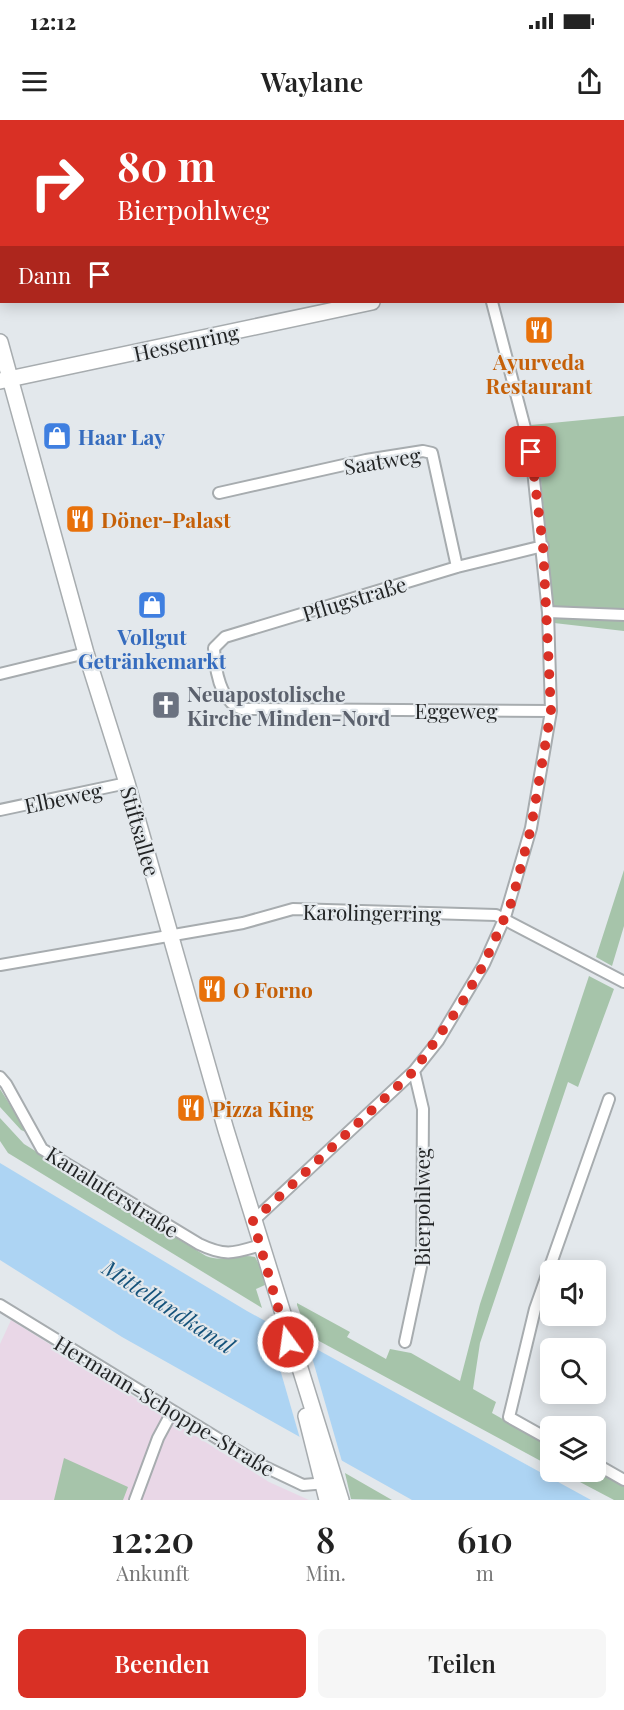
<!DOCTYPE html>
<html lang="de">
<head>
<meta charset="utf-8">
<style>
  body { margin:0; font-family:"Playfair Display",serif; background:#f6f6f6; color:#222; height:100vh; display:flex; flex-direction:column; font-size:22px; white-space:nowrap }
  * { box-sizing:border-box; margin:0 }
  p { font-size:20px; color:#767676 }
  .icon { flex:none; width:33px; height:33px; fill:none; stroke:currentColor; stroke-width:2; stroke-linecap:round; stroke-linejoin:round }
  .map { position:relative; height:1380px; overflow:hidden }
  .panel { display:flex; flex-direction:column; background:#fff; flex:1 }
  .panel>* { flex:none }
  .banner { position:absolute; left:0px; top:0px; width:624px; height:183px; box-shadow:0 3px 15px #0003; background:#d93025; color:#fff; overflow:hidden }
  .tools { position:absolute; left:540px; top:1140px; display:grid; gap:12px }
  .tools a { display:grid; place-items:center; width:66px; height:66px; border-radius:9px; background:#fff; box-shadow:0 3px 15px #0003; font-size:30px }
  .pin { position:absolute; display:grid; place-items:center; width:51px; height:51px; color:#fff; margin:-26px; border-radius:12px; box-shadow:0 3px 9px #0006 }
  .me { position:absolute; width:66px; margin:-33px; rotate:346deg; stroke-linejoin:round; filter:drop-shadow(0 0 4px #0008) }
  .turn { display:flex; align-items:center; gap:21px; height:126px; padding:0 18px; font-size:27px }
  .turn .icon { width:78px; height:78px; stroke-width:2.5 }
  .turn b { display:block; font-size:42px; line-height:51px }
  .then { display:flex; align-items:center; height:57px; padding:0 18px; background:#0003; gap:12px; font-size:22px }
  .eta { display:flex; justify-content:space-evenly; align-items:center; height:102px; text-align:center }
  .eta b { font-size:36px; font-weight:600; line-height:42px }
  .cta { display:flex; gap:12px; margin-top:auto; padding:12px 18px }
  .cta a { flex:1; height:69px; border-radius:9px; background:#d93025; color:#fff; font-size:24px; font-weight:600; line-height:69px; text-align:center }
  .cta a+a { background:#f6f6f6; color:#222 }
  .status { display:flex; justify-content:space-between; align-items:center; height:42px; padding:0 30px; background:#fff; direction:ltr }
  .status svg { height:16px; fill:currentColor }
  header { display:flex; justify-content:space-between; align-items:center; height:78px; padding:0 18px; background:#fff; font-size:27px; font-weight:600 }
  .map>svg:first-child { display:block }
  .industrial { fill:#e9d7e7 }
  .green { fill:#a6c4aa }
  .water { fill:#add4f3 }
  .pier { fill:#e3e8ec }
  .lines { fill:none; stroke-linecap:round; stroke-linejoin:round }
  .street-casing { stroke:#a7acaf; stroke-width:14 }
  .secondary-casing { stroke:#a7acaf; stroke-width:18 }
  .street { stroke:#fff; stroke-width:10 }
  .secondary { stroke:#fff; stroke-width:15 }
  .route { stroke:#d93025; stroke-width:10; stroke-dasharray:0 18 }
  .labels { text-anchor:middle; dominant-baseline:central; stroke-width:4.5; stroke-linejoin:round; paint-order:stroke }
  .street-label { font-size:21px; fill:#232526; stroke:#e3e8ec }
  .food-label { font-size:21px; font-weight:bold; fill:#c56008; stroke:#e3e8ec; text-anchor:start }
  .shop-label { font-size:21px; font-weight:bold; fill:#366cbe; stroke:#e3e8ec; text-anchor:start }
  .worship-label { font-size:21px; font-weight:bold; fill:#5b616d; stroke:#e3e8ec; text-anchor:start }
  .water-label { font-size:22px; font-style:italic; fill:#16537b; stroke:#e3e8ec }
</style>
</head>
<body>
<div class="status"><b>12:12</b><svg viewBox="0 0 49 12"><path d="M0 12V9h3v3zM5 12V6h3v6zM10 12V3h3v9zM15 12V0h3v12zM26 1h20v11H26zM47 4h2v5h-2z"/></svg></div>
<header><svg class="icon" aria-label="menu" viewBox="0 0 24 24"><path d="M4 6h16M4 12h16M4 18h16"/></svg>Waylane<svg class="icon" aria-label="share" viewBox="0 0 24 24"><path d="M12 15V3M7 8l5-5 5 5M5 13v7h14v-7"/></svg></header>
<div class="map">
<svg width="624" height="1380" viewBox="0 0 624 1380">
  <rect width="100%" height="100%" fill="#e3e8ec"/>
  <path class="industrial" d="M11,1200L269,1362L309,1380H0V1224Z"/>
  <path class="green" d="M624,296V511L554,503L538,328L531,305Z
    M624,750V806L612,846L596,837Z
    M589,856L614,869L578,967L568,962L480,1223L473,1269L496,1282L492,1293L550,1326V1346L308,1215L297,1185V1183L350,1212L347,1217L386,1239L390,1229L411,1233L460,1261L480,1184Z
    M0,969L28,1013L21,1010L0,987Z
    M0,998L24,1024L206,1136C224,1143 237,1133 255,1137L261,1148L265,1165L256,1169L262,1188L8,1033L0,1021Z
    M64,1338L128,1367L123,1380H54Z
    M596,1351L624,1367V1380H614L561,1352Z
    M345,1353L392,1380L351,1379Z"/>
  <path class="water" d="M0,1043L247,1191L591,1380H412L122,1217L0,1140Z"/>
  <path class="pier" d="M265,1197L307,1220L343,1345L301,1322Z"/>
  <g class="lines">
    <g class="street-casing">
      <path id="street" d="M159,0V2
        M378,0L379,2
        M510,2L511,0
        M219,373L366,340L423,331L432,333L457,447
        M543,426L457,447L225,517L214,528C215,549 220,582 242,589L551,591
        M548,492L624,495
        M0,554L86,533
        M0,690L127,663
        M0,845L243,803L293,789L496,795L624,862
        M0,957L6,964L42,1029L199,1124C226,1137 234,1133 261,1125
        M253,1101L414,951L438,921L484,844L505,797L531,708L551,591L548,492L531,331L492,182
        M0,1185L261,1345L303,1365L327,1363
        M405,1222L422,1142L423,989L414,951
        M550,1320L509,1297L535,1189L609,979
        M596,1344L624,1360
        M135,1380L158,1318L172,1292"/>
    </g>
    <g class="secondary-casing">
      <path id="secondary" d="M622,142H624
        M0,222L86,533L127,663L226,1010L341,1380
        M0,261L372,182
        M306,1296L327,1380"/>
    </g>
    <use href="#street" class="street"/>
    <use href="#secondary" class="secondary"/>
  </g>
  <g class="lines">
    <path class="route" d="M288,1222L253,1101L414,951L460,886L484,844L512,781L531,708L551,591L543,426L531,332"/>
  </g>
  <defs>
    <g id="restaurant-square" transform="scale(1.5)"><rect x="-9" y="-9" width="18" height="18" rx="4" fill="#e8710a" stroke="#e3e8ec"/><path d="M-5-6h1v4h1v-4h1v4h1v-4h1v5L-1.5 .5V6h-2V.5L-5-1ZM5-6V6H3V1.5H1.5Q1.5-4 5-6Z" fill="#fff"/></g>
    <g id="shop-square" transform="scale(1.5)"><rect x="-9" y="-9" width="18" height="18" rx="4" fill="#3f7fe0" stroke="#e3e8ec"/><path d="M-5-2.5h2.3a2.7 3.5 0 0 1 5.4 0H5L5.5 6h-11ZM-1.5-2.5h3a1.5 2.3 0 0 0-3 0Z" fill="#fff"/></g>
    <g id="church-square" transform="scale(1.5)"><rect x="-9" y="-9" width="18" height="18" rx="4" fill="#6b7280" stroke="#e3e8ec"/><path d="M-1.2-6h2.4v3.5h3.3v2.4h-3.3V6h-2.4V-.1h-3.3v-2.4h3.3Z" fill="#fff"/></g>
  </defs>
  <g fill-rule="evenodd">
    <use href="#restaurant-square" x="539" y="210"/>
    <use href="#shop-square" x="57" y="316"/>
    <use href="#restaurant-square" x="80" y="399"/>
    <use href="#shop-square" x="152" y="485"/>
    <use href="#church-square" x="166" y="585"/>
    <use href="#restaurant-square" x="212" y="869"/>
    <use href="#restaurant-square" x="191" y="988"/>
  </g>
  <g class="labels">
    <g class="street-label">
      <text transform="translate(186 222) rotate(-12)">Hessenring</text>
      <text transform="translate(382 340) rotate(-9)">Saatweg</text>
      <text transform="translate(354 478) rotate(-17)">Pflugstraße</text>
      <text x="456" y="590">Eggeweg</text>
      <text transform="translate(63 677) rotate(-12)">Elbeweg</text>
      <text transform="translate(141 711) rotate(74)">Stiftsallee</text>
      <text transform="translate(372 792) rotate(1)">Karolingerring</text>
      <text transform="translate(113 1071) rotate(32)">Kanaluferstraße</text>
      <text transform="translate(421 1087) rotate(-90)">Bierpohlweg</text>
      <text transform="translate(165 1285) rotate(31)">Hermann-Schoppe-Straße</text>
    </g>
    <g class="food-label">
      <text x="539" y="241" text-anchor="middle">Ayurveda<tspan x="539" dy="24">Restaurant</tspan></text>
      <text x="101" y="399">Döner-Palast</text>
      <text x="233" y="869">O Forno</text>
      <text x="212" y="988">Pizza King</text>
    </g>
    <g class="shop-label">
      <text x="78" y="316">Haar Lay</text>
      <text x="152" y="516" text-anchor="middle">Vollgut<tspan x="152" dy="24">Getränkemarkt</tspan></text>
    </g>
    <g class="worship-label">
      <text x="187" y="573">Neuapostolische<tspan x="187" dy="24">Kirche Minden-Nord</tspan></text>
    </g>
    <g class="water-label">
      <text transform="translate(169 1186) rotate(33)">Mittellandkanal</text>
    </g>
  </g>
</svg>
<div class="tools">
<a><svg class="icon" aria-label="sound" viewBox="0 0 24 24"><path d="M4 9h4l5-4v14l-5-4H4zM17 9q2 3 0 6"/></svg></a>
<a><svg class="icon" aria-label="search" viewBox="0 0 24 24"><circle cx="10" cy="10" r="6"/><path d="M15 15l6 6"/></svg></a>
<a><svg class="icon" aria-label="layers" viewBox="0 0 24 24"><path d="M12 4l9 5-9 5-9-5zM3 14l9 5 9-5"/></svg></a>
</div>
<div class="pin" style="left:531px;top:332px;background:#d93025"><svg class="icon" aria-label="arrive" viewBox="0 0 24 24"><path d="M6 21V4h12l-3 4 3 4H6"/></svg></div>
<svg class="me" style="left:288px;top:1222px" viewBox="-20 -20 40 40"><circle r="17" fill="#d93025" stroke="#fff" stroke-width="3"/><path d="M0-11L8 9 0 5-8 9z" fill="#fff"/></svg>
<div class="banner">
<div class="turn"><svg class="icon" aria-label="right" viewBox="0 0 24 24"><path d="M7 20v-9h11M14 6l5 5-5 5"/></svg><div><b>80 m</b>Bierpohlweg</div></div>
<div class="then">Dann<svg class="icon" aria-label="arrive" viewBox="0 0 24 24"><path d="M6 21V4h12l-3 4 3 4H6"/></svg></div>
</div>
</div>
<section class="panel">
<div class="eta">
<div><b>12:20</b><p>Ankunft</p></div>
<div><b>8</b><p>Min.</p></div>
<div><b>610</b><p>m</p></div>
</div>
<div class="cta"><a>Beenden</a><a>Teilen</a></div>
</section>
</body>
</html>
